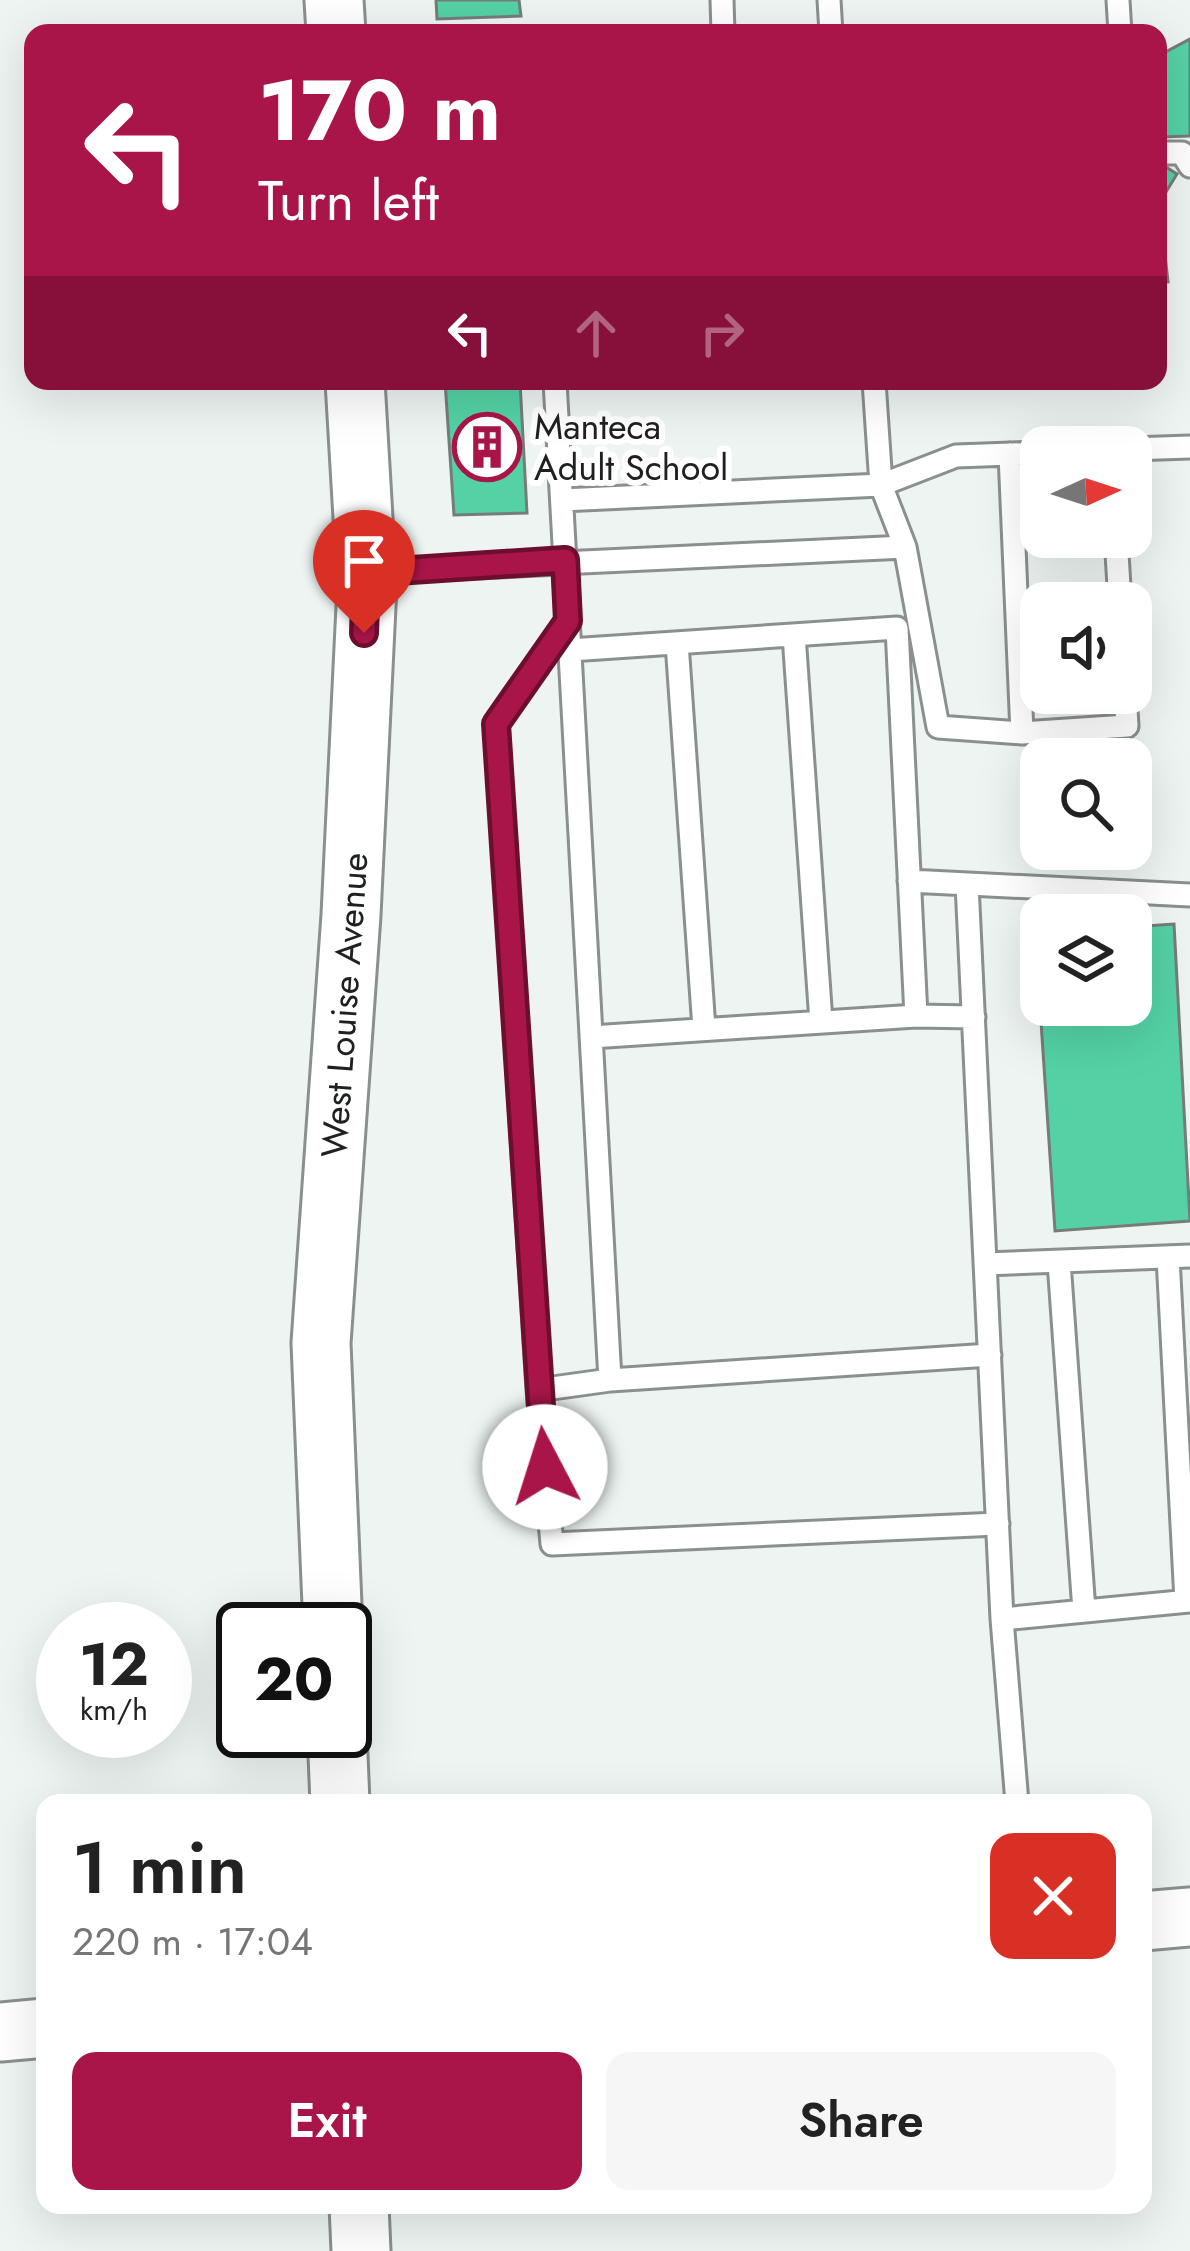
<!DOCTYPE html>
<html lang="en">
<head>
<meta charset="utf-8">
<style>
  body { margin:0; font-family:Jost,sans-serif; background:#f6f6f6; color:#222; height:100vh; display:flex; flex-direction:column; font-size:45px; white-space:nowrap }
  * { box-sizing:border-box; margin:0 }
  p { font-size:39px; color:#767676 }
  .icon { flex:none; width:66px; height:66px; fill:none; stroke:currentColor; stroke-width:2; stroke-linecap:round; stroke-linejoin:round }
  .map { position:relative; flex:1; overflow:hidden }
  .drawer { position:absolute; left:36px; top:1794px; width:1116px; height:420px; display:flex; flex-direction:column; background:#fff; border-radius:24px; box-shadow:0 12px 48px #0002 }
  .drawer>* { flex:none }
  .guide { position:absolute; left:24px; top:24px; width:1143px; height:366px; border-radius:24px; box-shadow:0 12px 48px #0002; background:#a91549; color:#fff; overflow:hidden }
  .needle { width:78px; rotate:87deg }
  .tools { position:absolute; left:1020px; top:426px; display:grid; gap:24px }
  .tools a { display:grid; place-items:center; width:132px; height:132px; border-radius:24px; background:#fff; box-shadow:0 12px 48px #0002; font-size:60px }
  .speed { position:absolute; left:36px; top:1602px; display:flex; gap:24px; font-size:60px; font-weight:700; text-align:center }
  .speed>* { display:grid; place-content:center; width:156px; height:156px; border-radius:50%; background:#fff; box-shadow:0 12px 48px #0002; line-height:1 }
  .speed small { font-size:30px; font-weight:400 }
  .speed .limit { border:6px solid #111; border-radius:18px; background:#fff; color:#111 }
  .pin { position:absolute; display:grid; place-items:center; width:102px; height:102px; color:#fff; margin:-123px -51px; border-radius:50% 50% 50% 0; rotate:-45deg; box-shadow:0 0 12px #0007 }
  .pin .icon { rotate:45deg }
  .me { position:absolute; width:132px; margin:-66px; rotate:355deg; stroke-linejoin:round; filter:drop-shadow(0 0 9px #0008) }
  .turn { display:flex; align-items:center; gap:42px; height:252px; padding:0 36px; font-size:54px }
  .turn .icon { width:156px; height:156px; stroke-width:2.5 }
  .turn b { display:block; font-size:84px; line-height:102px }
  .lanes { display:flex; align-items:center; height:114px; padding:0 36px; background:#0003; justify-content:center; gap:60px; direction:ltr }
  .lanes .off { opacity:.35 }
  .round { display:grid; place-items:center; flex:none; width:126px; height:126px; border-radius:24px; background:#f6f6f6 }
  .summary { display:flex; align-items:center; justify-content:space-between; height:204px; padding:0 36px }
  h1 { font-size:72px; font-weight:600; line-height:90px }
  .button { display:flex; gap:24px; margin-top:auto; padding:24px 36px }
  .button a { flex:1; height:138px; border-radius:24px; background:#a91549; color:#fff; font-size:48px; font-weight:600; line-height:138px; text-align:center }
  .button a+a { background:#f6f6f6; color:#222 }
  .map>svg:first-child { display:block }
  .building { fill:#54d2a6; stroke:#757c79; stroke-width:3 }
  .lines { fill:none; stroke-linecap:round; stroke-linejoin:round }
  .service-casing { stroke:#89908d; stroke-width:27 }
  .secondary-casing { stroke:#89908d; stroke-width:63 }
  .service { stroke:#fff; stroke-width:21 }
  .secondary { stroke:#fff; stroke-width:57 }
  .route-casing { stroke:#6e0e2f; stroke-width:30 }
  .route { stroke:#a91549; stroke-width:21 }
  .labels { text-anchor:middle; dominant-baseline:central; stroke-width:12; stroke-linejoin:round; paint-order:stroke }
  .poi-label { font-size:36px; fill:#1e2120; stroke:#fff; text-anchor:start }
  .street-label { font-size:36px; fill:#1e2120; stroke:#fff }
</style>
</head>
<body>
<div class="map">
<svg width="1190" height="2251" viewBox="0 0 1190 2251">
  <rect width="100%" height="100%" fill="#edf4f1"/>
  <path class="building" d="M436,0H519L521,16L437,19Z
    M1190,39V136L1162,137L1160,55Z
    M1158,162L1177,174L1158,205Z
    M1158,227H1162L1168,282L1158,283Z
    M445,381H520L527,513L454,515Z
    M1174,924L1190,1221L1055,1231L1035,932H1041V1005H1131V927Z"/>
  <g class="lines">
    <g class="service-casing">
      <path id="service" d="M722,0L723,33
        M829,0L831,33
        M1118,0L1120,33
        M1158,153H1182L1190,166
        M555,381L610,1380L538,1390L496,724L568,621
        M874,381L881,485L905,547
        M1131,449L1190,447
        M1010,454L1022,733L1127,726L1125,693
        M562,500L881,485L956,456L1041,453
        M1116,537L1120,603
        M369,572L905,547L938,727L1022,733
        M794,635L821,1022
        M677,643L704,1029
        M570,650L897,628L916,1016L591,1037
        M909,881L1190,895
        M967,884L1002,1619
        M916,1016L974,1017
        M1168,1257L1186,1601
        M1059,1262L1084,1611
        M985,1264L1190,1256
        M610,1380L990,1355
        M538,1390L552,1544L998,1524
        M1017,1803L1002,1619L1190,1601"/>
    </g>
    <g class="secondary-casing">
      <path id="secondary" d="M334,0L336,33
        M333,1629L321,1343L351,915L367,586L355,381
        M337,1731L340,1803
        M1143,1921L1190,1917
        M0,2032L45,2028
        M359,2205L361,2251"/>
    </g>
    <use href="#service" class="service"/>
    <use href="#secondary" class="secondary"/>
  </g>
  <g class="lines">
    <g class="route-casing">
      <path id="route" d="M364,633L366,573L565,560L568,621L496,724L545,1467"/>
    </g>
    <use href="#route" class="route"/>
  </g>
  <defs>
    <g id="building-ring" transform="scale(3.45)"><circle r="9.5" fill="#fff" stroke="#a91549" stroke-width="1.5"/><path d="M-4-6H4V6H1V3H-1V6H-4ZM-2.5-4.3h1.7v1.8h-1.7ZM.8-4.3h1.7v1.8H.8ZM-2.5-1h1.7V.8h-1.7ZM.8-1h1.7V.8H.8Z" fill="#a91549"/></g>
  </defs>
  <g fill-rule="evenodd">
    <use href="#building-ring" x="487" y="447"/>
  </g>
  <g class="labels">
    <g class="poi-label">
      <text x="534" y="426">Manteca<tspan x="534" dy="41">Adult School</tspan></text>
    </g>
    <g class="street-label">
      <text transform="translate(344 1005) rotate(-86)">West Louise Avenue</text>
    </g>
  </g>
</svg>
<div class="tools">
<a><svg class="needle" viewBox="-14 -14 28 28"><path d="M0-13l5 13h-10z" fill="#e53935"/><path d="M0 13l5-13h-10z" fill="#767676"/></svg></a>
<a><svg class="icon" aria-label="sound" viewBox="0 0 24 24"><path d="M4 9h4l5-4v14l-5-4H4zM17 9q2 3 0 6"/></svg></a>
<a><svg class="icon" aria-label="search" viewBox="0 0 24 24"><circle cx="10" cy="10" r="6"/><path d="M15 15l6 6"/></svg></a>
<a><svg class="icon" aria-label="layers" viewBox="0 0 24 24"><path d="M12 4l9 5-9 5-9-5zM3 14l9 5 9-5"/></svg></a>
</div>
<div class="speed"><div>12<small>km/h</small></div><div class="limit">20</div></div>
<div class="pin" style="left:364px;top:633px;background:#d93025"><svg class="icon" aria-label="arrive" viewBox="0 0 24 24"><path d="M6 21V4h12l-3 4 3 4H6"/></svg></div>
<svg class="me" style="left:545px;top:1467px" viewBox="-20 -20 40 40"><circle r="19" fill="#fff"/><path d="M0-13L10 11 0 6-10 11z" fill="#a91549"/></svg>
<div class="guide">
<div class="turn"><svg class="icon" aria-label="left" viewBox="0 0 24 24"><path d="M17 20v-9H6M10 6l-5 5 5 5"/></svg><div><b>170 m</b>Turn left</div></div>
<div class="lanes"><svg class="icon" aria-label="left" viewBox="0 0 24 24"><path d="M17 20v-9H6M10 6l-5 5 5 5"/></svg><svg class="icon off" aria-label="ahead" viewBox="0 0 24 24"><path d="M12 20V5M6 11l6-6 6 6"/></svg><svg class="icon off" aria-label="right" viewBox="0 0 24 24"><path d="M7 20v-9h11M14 6l5 5-5 5"/></svg></div>
</div>
<section class="drawer">
<div class="summary"><div><h1>1 min</h1><p>220 m · 17:04</p></div><a class="round" style="background:#d93025;color:#fff"><svg class="icon" aria-label="close" viewBox="0 0 24 24"><path d="M6 6l12 12M18 6L6 18"/></svg></a></div>
<div class="button"><a>Exit</a><a>Share</a></div>
</section>
</div>
</body>
</html>
